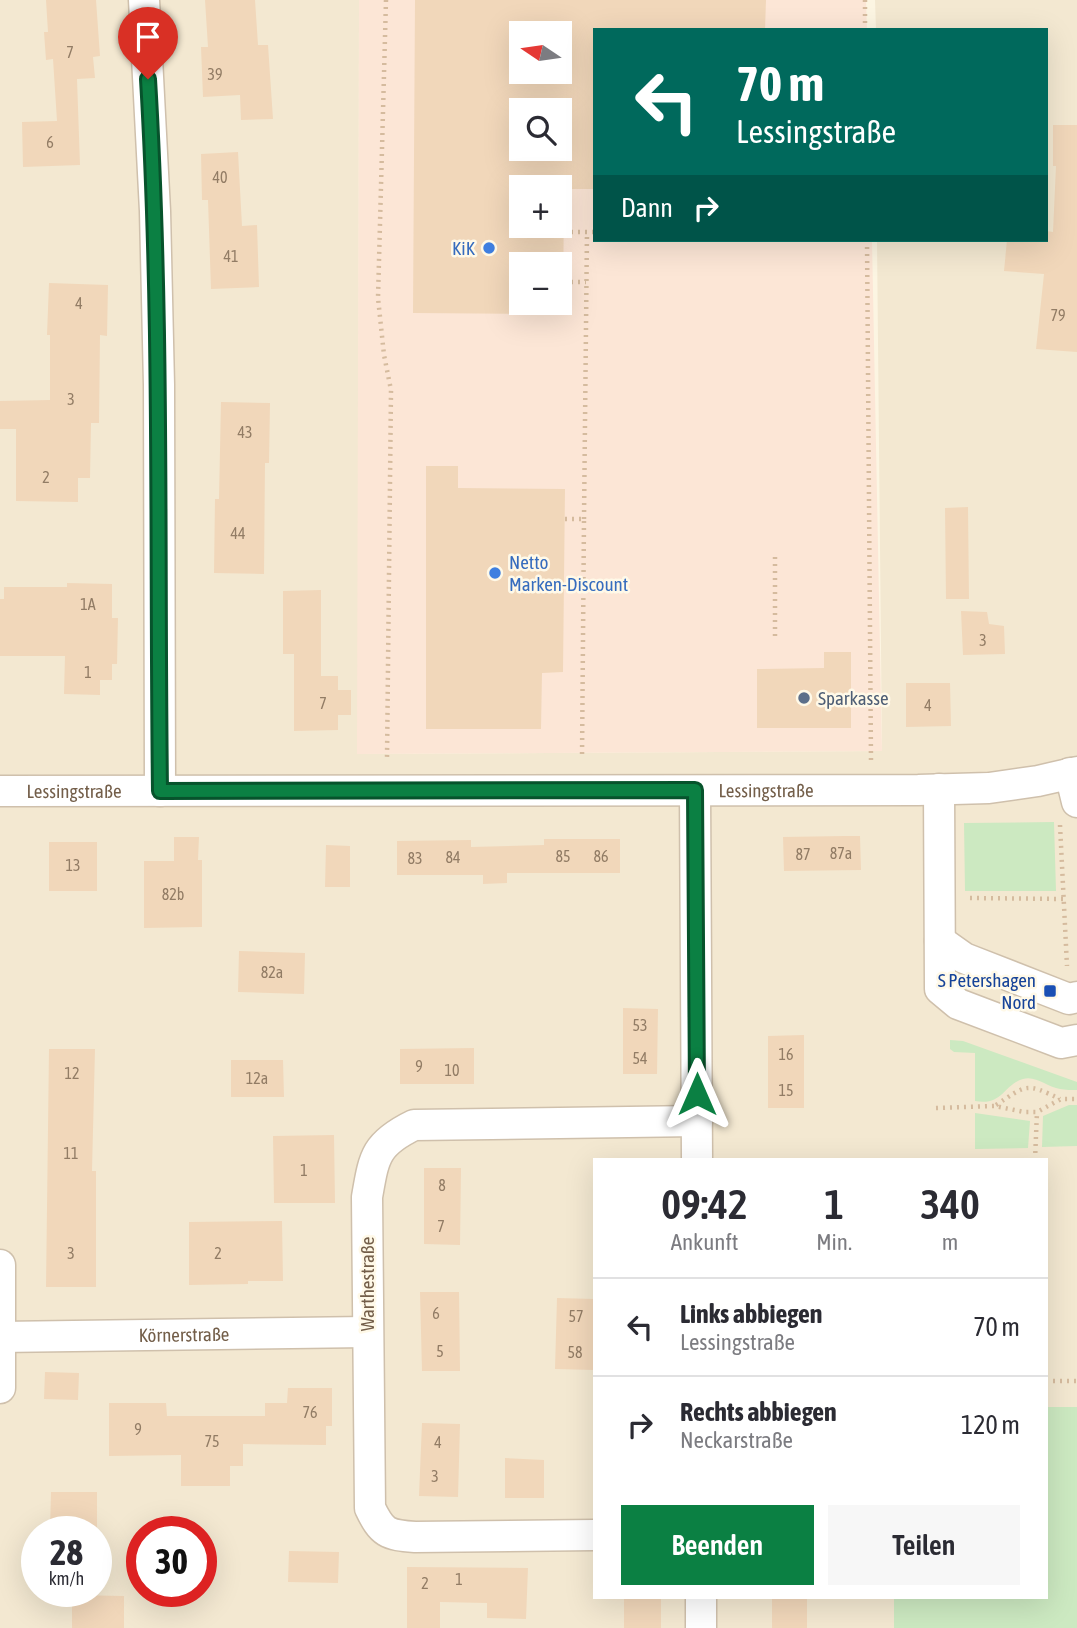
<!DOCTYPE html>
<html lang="de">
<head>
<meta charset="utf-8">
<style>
  body { margin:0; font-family:"Asap Condensed",sans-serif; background:#f7f7f7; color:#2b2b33; height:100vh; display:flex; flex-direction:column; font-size:26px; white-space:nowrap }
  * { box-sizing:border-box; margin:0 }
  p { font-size:23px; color:#7c7c81 }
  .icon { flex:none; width:38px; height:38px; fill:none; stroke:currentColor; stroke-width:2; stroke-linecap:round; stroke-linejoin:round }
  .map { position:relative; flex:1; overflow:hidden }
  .drawer { position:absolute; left:593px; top:1158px; width:455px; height:441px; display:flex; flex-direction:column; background:#fff; border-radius:0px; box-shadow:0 7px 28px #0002 }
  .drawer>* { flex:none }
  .guide { position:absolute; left:593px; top:28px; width:455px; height:214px; border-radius:0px; box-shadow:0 7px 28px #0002; background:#00695c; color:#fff; overflow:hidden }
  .needle { width:46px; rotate:283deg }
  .controls { position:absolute; left:509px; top:21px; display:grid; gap:14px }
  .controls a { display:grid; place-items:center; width:63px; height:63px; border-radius:0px; background:#fff; box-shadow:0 7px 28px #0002; font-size:35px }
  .speed { position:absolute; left:21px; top:1516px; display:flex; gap:14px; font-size:35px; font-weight:700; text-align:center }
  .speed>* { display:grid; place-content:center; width:91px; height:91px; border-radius:50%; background:#fff; box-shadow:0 7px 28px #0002; line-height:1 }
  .speed small { font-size:18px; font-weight:400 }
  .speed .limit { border:10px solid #d22; background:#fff; color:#111 }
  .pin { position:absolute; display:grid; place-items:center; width:60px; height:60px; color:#fff; margin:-72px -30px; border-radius:50% 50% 50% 0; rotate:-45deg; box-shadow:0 0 7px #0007 }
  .pin .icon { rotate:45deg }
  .me { position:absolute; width:77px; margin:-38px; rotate:0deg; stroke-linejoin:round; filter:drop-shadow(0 0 5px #0008) }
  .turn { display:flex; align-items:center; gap:24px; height:147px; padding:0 28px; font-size:32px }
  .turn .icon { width:91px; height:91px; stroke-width:2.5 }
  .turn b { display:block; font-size:49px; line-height:60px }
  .then { display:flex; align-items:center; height:66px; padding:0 28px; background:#0003; gap:14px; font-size:26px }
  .eta { display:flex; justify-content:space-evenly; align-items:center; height:119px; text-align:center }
  .eta b { font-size:42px; font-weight:600; line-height:49px }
  .primary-button { display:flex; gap:14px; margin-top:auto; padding:14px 28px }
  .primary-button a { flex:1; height:80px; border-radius:0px; background:#0b8043; color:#fff; font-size:28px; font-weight:600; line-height:80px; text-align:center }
  .primary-button a+a { background:#f7f7f7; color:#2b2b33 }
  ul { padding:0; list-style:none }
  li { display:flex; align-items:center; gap:21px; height:98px; padding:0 28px; border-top:2px solid #e1e1e2 }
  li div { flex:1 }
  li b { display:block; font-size:26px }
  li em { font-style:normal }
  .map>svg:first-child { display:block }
  .residential { fill:#f3e8d1; fill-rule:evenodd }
  .commercial { fill:#fce6d6; fill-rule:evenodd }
  .green { fill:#cce9c1 }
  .building { fill:#f1d7ba; fill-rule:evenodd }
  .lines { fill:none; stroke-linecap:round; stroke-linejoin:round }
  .minor-casing { stroke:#cfc0ac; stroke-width:33 }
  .path { stroke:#d5bb9e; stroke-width:4.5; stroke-dasharray:2 5; stroke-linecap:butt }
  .minor { stroke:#fff; stroke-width:30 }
  .route-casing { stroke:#07532c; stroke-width:18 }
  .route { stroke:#0b8043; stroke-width:12 }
  .shop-dot { fill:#3f7fe0; stroke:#fff9e8; stroke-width:2.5 }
  .service-dot { fill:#5c6f8a; stroke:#fff9e8; stroke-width:2.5 }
  .transit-dot { fill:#1a4fb4; stroke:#fff9e8; stroke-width:2.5 }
  .labels { text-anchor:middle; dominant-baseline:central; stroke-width:5; stroke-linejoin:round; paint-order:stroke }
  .number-label { font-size:16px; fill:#927c65 }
  .shop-label { font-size:19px; fill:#366cbe; stroke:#fff9e8; text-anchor:end }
  .service-label { font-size:19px; fill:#4e5e75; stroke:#fff9e8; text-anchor:start }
  .street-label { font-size:19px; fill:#735e49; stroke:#fff9e8 }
  .transit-label { font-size:19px; fill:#164399; stroke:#fff9e8; text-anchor:end }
</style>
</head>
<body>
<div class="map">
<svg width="1077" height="1628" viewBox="0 0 1077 1628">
  <rect width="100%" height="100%" fill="#fcf5e2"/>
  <path class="residential" d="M0,0H359L358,754L882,751L877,240H1046V30H876L875,0H1077V1628H0ZM595,1160H1046V1598H595ZM37,1531H96V1591H37ZM142,1531H201V1591H142Z"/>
  <path class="commercial" d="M359,0H866L867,30H595V240H872L882,751L357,754ZM522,33H560V72H522ZM522,110H560V149H522ZM522,187H560V226H522ZM522,264H560V303H522Z"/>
  <path class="green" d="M1054,822L1056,891H965L964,823Z
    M950,1040L963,1041L1077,1082V1090C1072,1090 1065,1090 1060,1089C1048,1087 1035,1075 1023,1079C1003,1085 1003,1106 975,1101V1053L954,1052L950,1049Z
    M1069,1105H1077V1146L1042,1147L1043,1116Z
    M975,1113L1030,1121L1028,1148L975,1149Z
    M1047,1407H1077V1628H894V1598H1046Z"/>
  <path class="building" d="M46,0H96L100,56L93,57L95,78L77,79L80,165L23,167L22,122L57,121L53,59L46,60L44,32H48Z
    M205,0H255L258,45H268L273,119L241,120L240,95L203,97L201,47H208Z
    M415,0H766L765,30H595V189H564L563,314L413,313ZM522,33H560V72H522ZM522,110H560V149H522ZM522,187H560V226H522ZM522,264H560V303H522Z
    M1053,125H1077V352L1036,349L1044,274L1004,271L1007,240H1046V231L1053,232L1056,166H1053Z
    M238,152L242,226L257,225L259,287L211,289L208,200H202L201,154Z
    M49,283L108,285L107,336L100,335L99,423H91L90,478H78V502L16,501V429H0V401L50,400V335H47Z
    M221,402L270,403L269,463H265L264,574L214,573L215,499H219Z
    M426,466H458V488L565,489L563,672L542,673L541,729H426Z
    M968,507L969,599H946L945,508Z
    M67,583L112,584V618H118L117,664H112V680H100V695L64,694L65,656H0V599H4V587H67Z
    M321,590V676H338V690H351V715H338V730L294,731V654H283V591Z
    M961,611L987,612L989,624L1004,626L1005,654L963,655Z
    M824,652H851V728H757V669L824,668Z
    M906,683H950L951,726L906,727Z
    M845,836H860L861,870L784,871L783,837Z
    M174,837H199L198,860H202V927L144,928V861H174Z
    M544,839H620V873H507V883L483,884V875H397V841L471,840V847L544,845Z
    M49,842H97V891H49Z
    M326,845L350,846V887H325Z
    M239,951L305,953L304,994L238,992Z
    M623,1008L658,1009L657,1074H623Z
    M804,1035V1108H768V1036Z
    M474,1048V1084H400V1049Z
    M49,1049H95L92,1171H96V1287H46Z
    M231,1060H283L284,1097H231Z
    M334,1135L335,1203H274L273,1136Z
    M424,1168H461L460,1245L424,1244Z
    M282,1221L283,1281H248V1284L189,1285V1222Z
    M420,1292H459L460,1371H422Z
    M557,1298L595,1299V1370L555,1369Z
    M45,1372L79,1373L78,1400L44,1399Z
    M288,1388H332V1426H326V1445L243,1444V1466H230V1486H181V1455L109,1456V1403H166L167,1416H265V1403H287Z
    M422,1423L460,1424L458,1497L419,1496Z
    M505,1458L544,1460V1498H505Z
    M51,1492H97V1531H50Z
    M289,1551L339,1552L338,1583L288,1582Z
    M407,1567L528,1568L526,1619L487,1618V1603L440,1602V1628H407Z
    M72,1595L124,1596V1628H72Z
    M624,1598H661V1628H624Z
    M772,1598H807V1628H772Z"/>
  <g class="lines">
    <g class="minor-casing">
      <g id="minor">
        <path d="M144,0L155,211L159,385L160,791"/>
        <path d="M1070,773L1077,802"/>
        <path d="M939,789L940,989L958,1004L1061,1043L1077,1040"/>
        <path id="s1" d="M0,791L918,790L989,788L1038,781L1077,772"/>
        <path d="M695,791L697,1160"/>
        <path d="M940,941L964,958L1069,999L1077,997"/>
        <path d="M0,1265V1388"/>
        <path id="s2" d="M0,1337L367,1332"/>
        <path d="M595,1535L415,1537C387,1535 382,1533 370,1508L367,1197C374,1157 375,1144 414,1125L697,1121"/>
        <path d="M701,1598V1628"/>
      </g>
    </g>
    <path class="path" d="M386,0L378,298L384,355L391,390L387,758
      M865,0V30
      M564,232H595
      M867,240L871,761
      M564,282H586
      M565,519H584L582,758
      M584,519L587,232
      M775,557V636
      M1060,825L1067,966
      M970,898L1064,899
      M996,1105C1027,1085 1025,1082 1060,1099
      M936,1108L995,1106L1024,1112H1037L1061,1099H1077
      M1035,1160L1037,1112
      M1046,1381H1077"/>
    <use href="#minor" class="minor"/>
  </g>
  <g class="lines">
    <g class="route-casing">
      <path id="route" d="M148,79C162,316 157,553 160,791L695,790L697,1094"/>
    </g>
    <use href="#route" class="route"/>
  </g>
  <g class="shop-dot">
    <circle cx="489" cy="248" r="7"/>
    <circle cx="495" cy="573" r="7"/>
  </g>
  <circle class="service-dot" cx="804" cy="698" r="7"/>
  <rect class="transit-dot" x="1043" y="984" width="14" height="14" rx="3.5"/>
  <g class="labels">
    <g class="number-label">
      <text x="70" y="52">7</text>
      <text x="215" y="74">39</text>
      <text x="50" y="142">6</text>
      <text x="220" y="177">40</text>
      <text x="231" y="256">41</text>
      <text x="79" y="303">4</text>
      <text x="1058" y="315">79</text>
      <text x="71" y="399">3</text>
      <text x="245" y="432">43</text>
      <text x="46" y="477">2</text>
      <text x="238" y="533">44</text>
      <text x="88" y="604">1A</text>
      <text x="983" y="640">3</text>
      <text x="88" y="672">1</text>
      <text x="323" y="703">7</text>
      <text x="928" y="705">4</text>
      <text x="841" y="853">87a</text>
      <text x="803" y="854">87</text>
      <text x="563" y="856">85</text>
      <text x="601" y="856">86</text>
      <text x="453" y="857">84</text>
      <text x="415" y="858">83</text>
      <text x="73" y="865">13</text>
      <text x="173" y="894">82b</text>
      <text x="272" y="972">82a</text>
      <text x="640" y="1025">53</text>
      <text x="786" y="1054">16</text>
      <text x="640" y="1058">54</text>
      <text x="419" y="1066">9</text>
      <text x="452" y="1070">10</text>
      <text x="72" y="1073">12</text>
      <text x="257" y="1078">12a</text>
      <text x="786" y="1090">15</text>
      <text x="71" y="1153">11</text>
      <text x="304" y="1170">1</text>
      <text x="442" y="1185">8</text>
      <text x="441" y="1226">7</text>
      <text x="71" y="1253">3</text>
      <text x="218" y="1253">2</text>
      <text x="436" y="1313">6</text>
      <text x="576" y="1316">57</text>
      <text x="440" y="1351">5</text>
      <text x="575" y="1352">58</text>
      <text x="310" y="1412">76</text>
      <text x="138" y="1429">9</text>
      <text x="212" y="1441">75</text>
      <text x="438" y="1442">4</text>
      <text x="435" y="1476">3</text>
      <text x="459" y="1579">1</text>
      <text x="425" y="1583">2</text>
    </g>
    <g class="shop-label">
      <text x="475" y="248">KiK</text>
      <text x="509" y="562" text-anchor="start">Netto<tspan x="509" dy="22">Marken-Discount</tspan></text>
    </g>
    <g class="service-label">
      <text x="818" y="698">Sparkasse</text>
    </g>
    <g class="street-label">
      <text stroke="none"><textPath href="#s1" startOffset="766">Lessingstraße</textPath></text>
      <text stroke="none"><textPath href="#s1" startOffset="74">Lessingstraße</textPath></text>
      <text transform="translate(367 1284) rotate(-90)">Warthestraße</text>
      <text stroke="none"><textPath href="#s2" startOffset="184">Körnerstraße</textPath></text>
    </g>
    <g class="transit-label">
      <text x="1036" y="980">S Petershagen<tspan x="1036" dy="22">Nord</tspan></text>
    </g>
  </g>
</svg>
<div class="controls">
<a><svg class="needle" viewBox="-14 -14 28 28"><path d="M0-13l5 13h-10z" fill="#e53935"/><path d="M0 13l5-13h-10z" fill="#7c7c81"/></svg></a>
<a><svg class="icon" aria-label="search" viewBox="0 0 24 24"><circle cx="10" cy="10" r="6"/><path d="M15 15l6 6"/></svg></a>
<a>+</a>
<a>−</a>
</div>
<div class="speed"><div>28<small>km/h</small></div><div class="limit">30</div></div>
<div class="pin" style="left:148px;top:79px;background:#d93025"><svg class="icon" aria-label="arrive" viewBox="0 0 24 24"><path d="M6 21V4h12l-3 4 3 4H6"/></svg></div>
<svg class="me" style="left:697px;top:1094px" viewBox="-20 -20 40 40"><path d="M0-17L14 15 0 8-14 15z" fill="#0b8043" stroke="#fff" stroke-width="4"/></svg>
<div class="guide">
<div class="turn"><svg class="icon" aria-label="left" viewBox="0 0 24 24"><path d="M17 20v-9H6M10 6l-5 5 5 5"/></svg><div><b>70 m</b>Lessingstraße</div></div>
<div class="then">Dann<svg class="icon" aria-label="right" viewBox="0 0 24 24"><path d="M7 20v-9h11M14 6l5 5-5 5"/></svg></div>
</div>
<section class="drawer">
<div class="eta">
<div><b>09:42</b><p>Ankunft</p></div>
<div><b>1</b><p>Min.</p></div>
<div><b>340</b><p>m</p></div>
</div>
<ul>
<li><svg class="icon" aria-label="left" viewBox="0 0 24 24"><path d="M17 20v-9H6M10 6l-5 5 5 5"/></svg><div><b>Links abbiegen</b><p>Lessingstraße</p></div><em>70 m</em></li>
<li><svg class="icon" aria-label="right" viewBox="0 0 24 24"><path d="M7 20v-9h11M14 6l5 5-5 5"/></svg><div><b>Rechts abbiegen</b><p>Neckarstraße</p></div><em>120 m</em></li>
</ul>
<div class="primary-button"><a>Beenden</a><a>Teilen</a></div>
</section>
</div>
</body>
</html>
